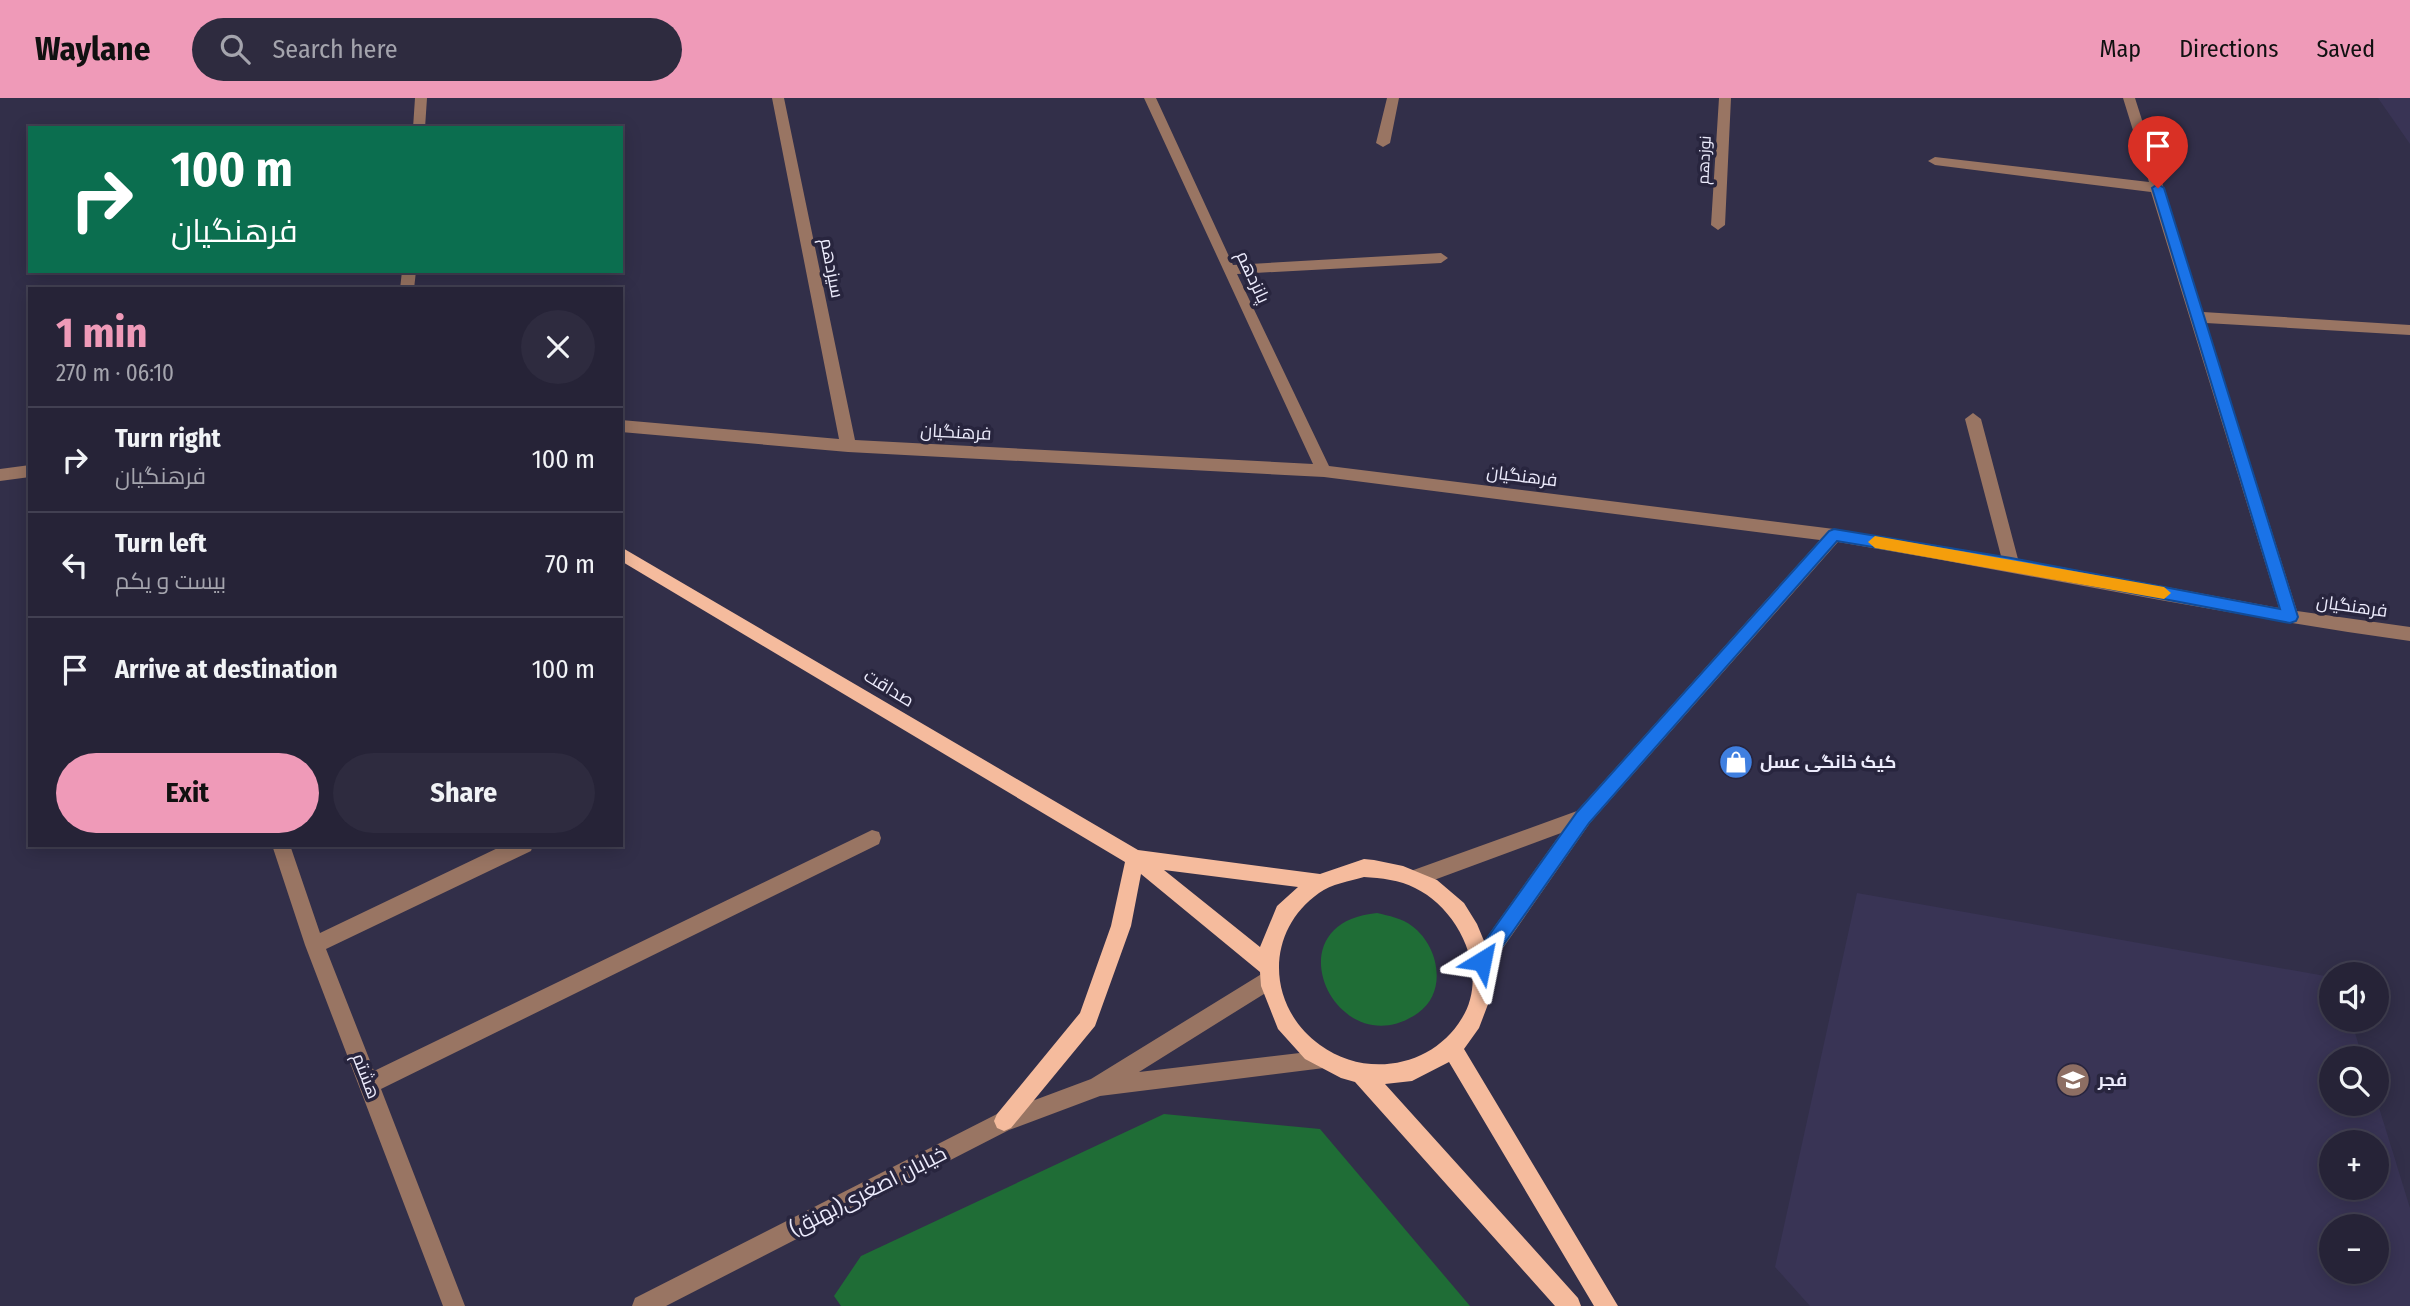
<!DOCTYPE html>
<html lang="en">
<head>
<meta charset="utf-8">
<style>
  body { margin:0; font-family:"Fira Sans Condensed",Cairo,sans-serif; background:#2e2b3f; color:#f1f3f6; height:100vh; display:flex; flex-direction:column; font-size:26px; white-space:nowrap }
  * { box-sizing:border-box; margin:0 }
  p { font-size:23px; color:#a4a4ad }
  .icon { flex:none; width:38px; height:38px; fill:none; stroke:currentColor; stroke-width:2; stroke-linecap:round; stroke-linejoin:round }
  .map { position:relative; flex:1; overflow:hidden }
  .drawer { position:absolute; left:28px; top:189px; width:595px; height:560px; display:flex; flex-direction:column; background:#262337; border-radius:0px; box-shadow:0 4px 18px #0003,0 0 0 2px #424052 }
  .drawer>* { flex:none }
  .banner { position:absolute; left:28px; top:28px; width:595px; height:147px; border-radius:0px; box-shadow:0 4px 18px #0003,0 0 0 2px #424052; background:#0b6e4f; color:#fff; overflow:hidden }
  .buttons { position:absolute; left:2319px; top:864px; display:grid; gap:14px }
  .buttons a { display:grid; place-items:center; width:70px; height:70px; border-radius:50%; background:#262337; box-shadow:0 4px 18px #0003,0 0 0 2px #424052; font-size:35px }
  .pin { position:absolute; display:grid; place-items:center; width:60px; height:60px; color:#fff; margin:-72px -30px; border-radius:50% 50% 50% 0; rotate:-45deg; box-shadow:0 0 7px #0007 }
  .pin .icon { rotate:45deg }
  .me { position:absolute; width:77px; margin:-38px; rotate:35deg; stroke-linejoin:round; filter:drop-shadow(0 0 5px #0008) }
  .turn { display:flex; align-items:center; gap:24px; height:147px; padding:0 28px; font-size:32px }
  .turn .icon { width:91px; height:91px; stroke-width:2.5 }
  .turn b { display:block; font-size:49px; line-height:60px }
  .round { display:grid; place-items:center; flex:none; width:74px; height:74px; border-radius:37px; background:#2e2b3f }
  .head { display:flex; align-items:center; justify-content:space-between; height:119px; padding:0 28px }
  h1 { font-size:42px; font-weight:700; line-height:52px; color:#ef9ab8 }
  .primary-button { display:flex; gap:14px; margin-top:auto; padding:14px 28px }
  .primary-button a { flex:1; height:80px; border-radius:42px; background:#ef9ab8; color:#111; font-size:28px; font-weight:700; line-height:80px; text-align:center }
  .primary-button a+a { background:#2e2b3f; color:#f1f3f6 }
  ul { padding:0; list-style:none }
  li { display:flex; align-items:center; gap:21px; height:105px; padding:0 28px; border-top:2px solid #424052 }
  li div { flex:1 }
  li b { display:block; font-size:26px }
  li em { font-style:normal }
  header { display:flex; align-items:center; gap:42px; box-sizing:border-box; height:98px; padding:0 35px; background:#ef9ab8; color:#111 }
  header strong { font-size:33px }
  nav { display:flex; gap:38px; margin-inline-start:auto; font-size:24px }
  .search { width:490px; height:63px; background:#2e2b3f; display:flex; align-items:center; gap:18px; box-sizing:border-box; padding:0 24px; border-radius:38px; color:#a4a4ad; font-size:26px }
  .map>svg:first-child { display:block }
  .built { fill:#393455; fill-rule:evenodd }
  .green { fill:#1f6d36 }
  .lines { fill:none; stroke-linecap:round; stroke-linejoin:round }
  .minor { fill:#997563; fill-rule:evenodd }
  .major { fill:#f5bb9d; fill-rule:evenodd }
  .route { fill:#1a73e8; stroke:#114b97; stroke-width:2 }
  .slow { fill:#f59e0b }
  .labels { text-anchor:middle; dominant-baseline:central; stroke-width:7; stroke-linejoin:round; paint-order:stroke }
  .far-street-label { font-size:16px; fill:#ecebfc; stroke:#28253e }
  .street-label { font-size:18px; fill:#ecebfc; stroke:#28253e }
  .poi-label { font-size:18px; font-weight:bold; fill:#ecebfc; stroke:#28253e; text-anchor:start }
  .near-street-label { font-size:21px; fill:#ecebfc; stroke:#28253e }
</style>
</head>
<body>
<header>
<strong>Waylane</strong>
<div class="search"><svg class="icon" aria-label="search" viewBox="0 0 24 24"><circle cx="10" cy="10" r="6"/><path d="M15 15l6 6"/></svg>Search here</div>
<nav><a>Map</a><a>Directions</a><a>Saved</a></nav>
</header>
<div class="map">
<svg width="2410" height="1208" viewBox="0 0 2410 1208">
  <rect width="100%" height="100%" fill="#322f49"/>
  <path class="built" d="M2378,0H2410V46Z
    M1857,795L2331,879V922H2351L2363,961H2331V1006H2376L2377,1003L2410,1110V1208H1810L1775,1169ZM2331,1045H2376V1090H2331ZM2331,1129H2376V1174H2331Z"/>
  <path class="green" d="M1377,815C1389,818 1402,820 1412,828C1439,848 1448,894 1418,915C1338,971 1268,825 1377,815Z
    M1164,1016L1320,1031L1470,1208H841L834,1198L861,1158Z"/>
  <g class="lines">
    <path class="minor" d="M415,0H427L425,30H413Z
      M772,0H784L855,342L1313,366L1144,0H1156L1233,167L1441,155L1448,160L1441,165L1237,176L1329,368L1834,431L2001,458L1965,321L1973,315L1981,321L2018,461L2279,510L2151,94L1935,67L1928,63L1935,59L2149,84L2123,0H2135L2203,214L2410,227V237L2206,225L2297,513L2410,529V543C2218,516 2029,476 1838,444L1590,725L1489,870L1482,872L1475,870L1472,863L1475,856L1561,735L1415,789L1408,786L1406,780L1408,774L1577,713L1820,442L1324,379L848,354L621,334V322L839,341Z
      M1387,0H1399L1390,45L1383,49L1376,45Z
      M1719,0H1731L1725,127L1718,132L1711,127Z
      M402,173H416L414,191H400Z
      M30,367V379L0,383V371Z
      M872,732L879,734L881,740L879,746L381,991L465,1208H443L305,847L272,747H290L320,835L504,747H533L531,753L326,851L374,973Z
      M1268,872L1275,875L1278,882L1275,889L1139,974L1325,952L1332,955L1335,962L1332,969L1100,998L1009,1032L666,1208H632L635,1200L997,1016L1091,981Z"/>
    <path class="major" d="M621,449L1138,752L1320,776L1364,761L1374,762L1403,768L1437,782L1464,805L1477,826L1489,855L1492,878L1490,901L1479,930L1464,951L1618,1208H1594L1449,964L1412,983L1385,986L1578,1200L1581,1208H1555L1355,984L1341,980L1305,961L1278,931L1261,888L1260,874L1141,776L1131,828L1095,928L1011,1030L1004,1033L997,1030L994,1023L997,1016L1080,915L1111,828L1125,764L621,463ZM1164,772L1298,789L1277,808L1260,849ZM1364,779C1381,780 1400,782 1415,790C1459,811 1490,875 1462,920C1433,969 1366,981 1320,947C1266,908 1265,833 1319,795C1331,786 1350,783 1364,779Z"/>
  </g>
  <path class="route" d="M2158,86L2164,90L2298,519L2296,523L2290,525L2011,472L1837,443L1589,725L1488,869L1482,871L1475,869L1473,863L1475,857L1577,714L1829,433L1834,431L2011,460L2280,511L2152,90Z"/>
  <path class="slow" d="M1875,438L2164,489L2171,495L2164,501L1875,450L1868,444Z"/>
  <defs>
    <g id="shop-disc" transform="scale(1.75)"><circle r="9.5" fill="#3f7fe0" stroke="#28253e"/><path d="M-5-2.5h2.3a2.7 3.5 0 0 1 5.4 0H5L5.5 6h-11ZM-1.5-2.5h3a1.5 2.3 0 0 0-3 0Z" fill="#fff"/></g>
    <g id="school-disc" transform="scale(1.75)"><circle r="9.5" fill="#8d6e63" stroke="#28253e"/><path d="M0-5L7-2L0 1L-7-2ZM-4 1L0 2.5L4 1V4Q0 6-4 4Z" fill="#fff"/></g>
  </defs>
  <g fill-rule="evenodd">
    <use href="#shop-disc" x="1736" y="664"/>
    <use href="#school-disc" x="2073" y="982"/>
  </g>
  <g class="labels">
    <g class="far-street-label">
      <text transform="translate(1704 62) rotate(-87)">نوزدهم</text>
    </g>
    <g class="street-label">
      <text transform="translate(832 170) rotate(79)">سیزدهم</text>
      <text transform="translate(1253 179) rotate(65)">پانزدهم</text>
      <text transform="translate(956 334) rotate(3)">فرهنگیان</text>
      <text transform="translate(1522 378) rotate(7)">فرهنگیان</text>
      <text transform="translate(2352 508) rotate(8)">فرهنگیان</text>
      <text transform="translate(889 590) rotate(31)">صداقت</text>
      <text transform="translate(366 978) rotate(69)">هشتم</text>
    </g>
    <g class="poi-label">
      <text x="1760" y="664">کیک خانگی عسل</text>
      <text x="2098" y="982">فجر</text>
    </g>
    <g class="near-street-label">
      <text transform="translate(868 1093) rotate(-27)">خیابان اصغری(بهنق)</text>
    </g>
  </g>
</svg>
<div class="buttons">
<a><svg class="icon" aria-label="sound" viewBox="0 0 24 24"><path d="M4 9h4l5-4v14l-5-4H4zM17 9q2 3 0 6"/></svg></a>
<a><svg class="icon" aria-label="search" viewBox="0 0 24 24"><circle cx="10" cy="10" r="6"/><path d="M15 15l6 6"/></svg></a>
<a>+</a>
<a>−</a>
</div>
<div class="pin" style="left:2158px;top:90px;background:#d93025"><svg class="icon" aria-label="arrive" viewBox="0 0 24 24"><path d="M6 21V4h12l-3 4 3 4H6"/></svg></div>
<svg class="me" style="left:1482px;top:863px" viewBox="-20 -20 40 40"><path d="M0-17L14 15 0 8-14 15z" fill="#1a73e8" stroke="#fff" stroke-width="4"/></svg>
<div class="banner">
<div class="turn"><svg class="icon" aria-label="right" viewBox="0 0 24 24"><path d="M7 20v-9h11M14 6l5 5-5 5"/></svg><div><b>100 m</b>فرهنگیان</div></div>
</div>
<section class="drawer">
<div class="head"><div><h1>1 min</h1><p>270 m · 06:10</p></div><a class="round"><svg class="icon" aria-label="close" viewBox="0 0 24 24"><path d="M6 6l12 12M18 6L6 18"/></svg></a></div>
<ul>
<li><svg class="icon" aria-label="right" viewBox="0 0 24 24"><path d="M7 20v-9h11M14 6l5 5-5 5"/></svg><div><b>Turn right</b><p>فرهنگیان</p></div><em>100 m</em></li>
<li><svg class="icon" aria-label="left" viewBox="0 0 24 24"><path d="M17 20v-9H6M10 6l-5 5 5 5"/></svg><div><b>Turn left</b><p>بیست و یکم</p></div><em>70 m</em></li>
<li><svg class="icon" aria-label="arrive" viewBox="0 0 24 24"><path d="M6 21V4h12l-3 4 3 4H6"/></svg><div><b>Arrive at destination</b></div><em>100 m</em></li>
</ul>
<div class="primary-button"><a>Exit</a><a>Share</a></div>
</section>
</div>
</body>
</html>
